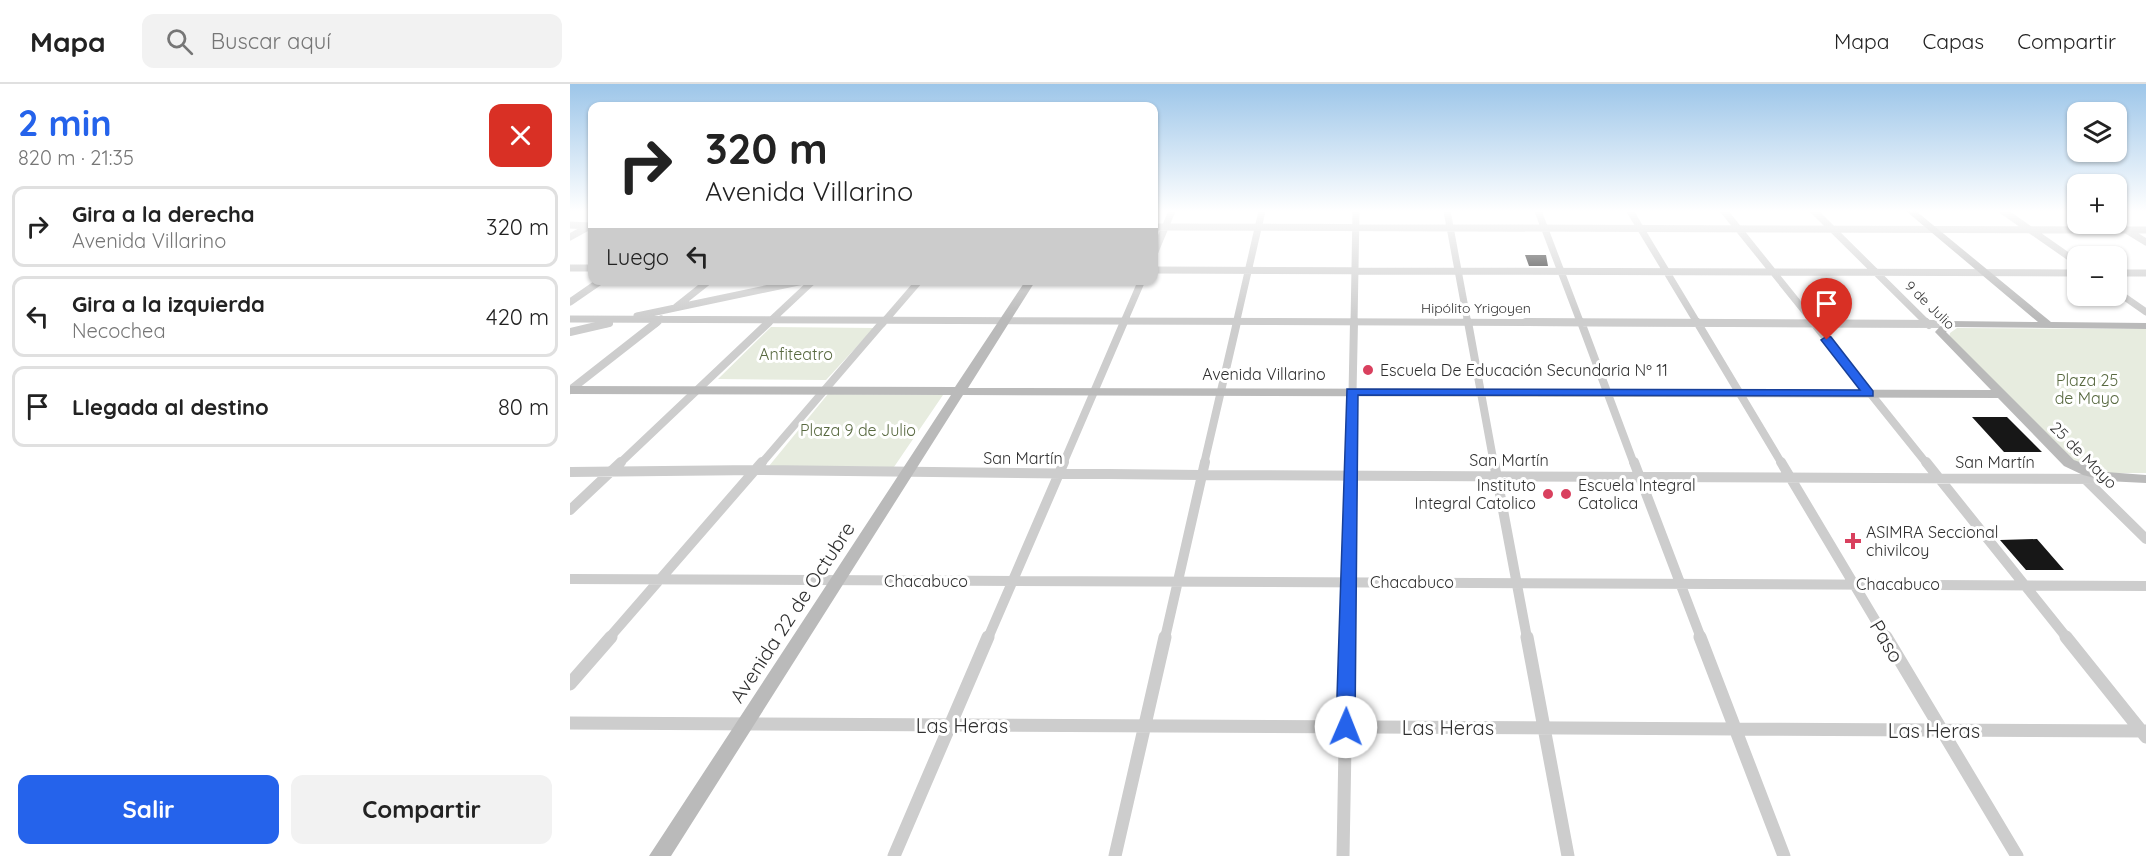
<!DOCTYPE html>
<html lang="es">
<head>
<meta charset="utf-8">
<style>
  body { margin:0; font-family:Quicksand,sans-serif; background:#f2f2f2; color:#222; height:100vh; display:flex; flex-direction:column; font-size:22px; white-space:nowrap }
  * { box-sizing:border-box; margin:0 }
  p { font-size:20px; color:#767676 }
  .icon { flex:none; width:33px; height:33px; fill:none; stroke:currentColor; stroke-width:2; stroke-linecap:round; stroke-linejoin:round }
  .map { position:relative; flex:1; overflow:hidden }
  .sheet { display:flex; flex-direction:column; background:#fff; width:570px }
  .sheet>* { flex:none }
  .top-card { position:absolute; left:18px; top:18px; width:570px; height:183px; border-radius:12px; box-shadow:0 2px 4px #0004; background:#fff; color:#222; overflow:hidden }
  .controls { position:absolute; left:1497px; top:18px; display:grid; gap:12px }
  .controls a { display:grid; place-items:center; width:60px; height:60px; border-radius:12px; background:#fff; box-shadow:0 2px 4px #0004; font-size:30px }
  .pin { position:absolute; display:grid; place-items:center; width:51px; height:51px; color:#fff; margin:-62px -26px; border-radius:50% 50% 50% 0; rotate:-45deg; box-shadow:0 0 6px #0007 }
  .pin .icon { rotate:45deg }
  .me { position:absolute; width:66px; margin:-33px; rotate:1deg; stroke-linejoin:round; filter:drop-shadow(0 0 4px #0008) }
  .turn { display:flex; align-items:center; gap:21px; height:126px; padding:0 18px; font-size:27px }
  .turn .icon { width:78px; height:78px; stroke-width:2.5 }
  .turn b { display:block; font-size:42px; line-height:51px }
  .then { display:flex; align-items:center; height:57px; padding:0 18px; background:#0003; gap:12px; font-size:22px }
  .round { display:grid; place-items:center; flex:none; width:63px; height:63px; border-radius:12px; background:#f2f2f2 }
  .head { display:flex; align-items:center; justify-content:space-between; height:102px; padding:0 18px }
  h1 { font-size:36px; font-weight:700; line-height:45px; color:#2563eb }
  .action { display:flex; gap:12px; margin-top:auto; padding:12px 18px }
  .action a { flex:1; height:69px; border-radius:12px; background:#2563eb; color:#fff; font-size:24px; font-weight:700; line-height:69px; text-align:center }
  .action a+a { background:#f2f2f2; color:#222 }
  ul { padding:0; list-style:none }
  li { display:flex; align-items:center; gap:18px; height:81px; margin:0 12px 9px; padding:0 6px; border:3px solid #e0e0e0; border-radius:12px }
  li div { flex:1 }
  li b { display:block; font-size:22px }
  li em { font-style:normal }
  header { display:flex; align-items:center; gap:36px; box-sizing:border-box; height:84px; padding:0 30px; background:#fff; border-bottom:2px solid #e0e0e0 }
  header strong { font-size:28px }
  nav { display:flex; gap:33px; margin-inline-start:auto; font-size:21px }
  .search { width:420px; height:54px; background:#f2f2f2; display:flex; align-items:center; gap:15px; box-sizing:border-box; padding:0 21px; border-radius:12px; color:#767676; font-size:22px }
  main { display:flex; flex:1; min-height:0 }
  .map>svg:first-child { display:block }
  .green { fill:#e7ecdf }
  .building { fill:#171717 }
  .lines { fill:none; stroke-linecap:round; stroke-linejoin:round }
  .minor-far3 { stroke:#cdcdcd; stroke-width:7 }
  .minor-far2 { stroke:#cdcdcd; stroke-width:8 }
  .minor-far1 { stroke:#cdcdcd; stroke-width:10 }
  .minor { stroke:#cdcdcd; stroke-width:13 }
  .secondary { fill:#bababa; fill-rule:evenodd }
  .route { fill:#2563eb; stroke:#184099; stroke-width:1.5 }
  .poi-dot { fill:#d9405e; stroke:#fff; stroke-width:2 }
  .labels { text-anchor:middle; dominant-baseline:central; stroke-width:6; stroke-linejoin:round; paint-order:stroke }
  .far-street-label { font-size:14px; fill:#303030; stroke:#fff }
  .park-label { font-size:16px; fill:#586940; stroke:#fff }
  .poi-label { font-size:16px; fill:#303030; stroke:#fff; text-anchor:start }
  .street-label { font-size:16px; fill:#303030; stroke:#fff }
  .near-street-label { font-size:20px; fill:#303030; stroke:#fff }
</style>
</head>
<body>
<header>
<strong>Mapa</strong>
<div class="search"><svg class="icon" aria-label="search" viewBox="0 0 24 24"><circle cx="10" cy="10" r="6"/><path d="M15 15l6 6"/></svg>Buscar aquí</div>
<nav><a>Mapa</a><a>Capas</a><a>Compartir</a></nav>
</header>
<main>
<section class="sheet">
<div class="head"><div><h1>2 min</h1><p>820 m · 21:35</p></div><a class="round" style="background:#d93025;color:#fff"><svg class="icon" aria-label="close" viewBox="0 0 24 24"><path d="M6 6l12 12M18 6L6 18"/></svg></a></div>
<ul>
<li><svg class="icon" aria-label="right" viewBox="0 0 24 24"><path d="M7 20v-9h11M14 6l5 5-5 5"/></svg><div><b>Gira a la derecha</b><p>Avenida Villarino</p></div><em>320 m</em></li>
<li><svg class="icon" aria-label="left" viewBox="0 0 24 24"><path d="M17 20v-9H6M10 6l-5 5 5 5"/></svg><div><b>Gira a la izquierda</b><p>Necochea</p></div><em>420 m</em></li>
<li><svg class="icon" aria-label="arrive" viewBox="0 0 24 24"><path d="M6 21V4h12l-3 4 3 4H6"/></svg><div><b>Llegada al destino</b></div><em>80 m</em></li>
</ul>
<div class="action"><a>Salir</a><a>Compartir</a></div>
</section>
<div class="map">
<svg width="1576" height="772" viewBox="0 0 1576 772">
  <rect width="100%" height="100%" fill="#fff"/>
  <path class="green" d="M201,243L304,244L256,296L148,295Z
    M1387,244L1576,245V389H1535L1505,377L1379,254L1380,249Z
    M258,310L373,311L324,383L199,382Z"/>
  <path class="building" d="M955,171H976L978,182H959Z
    M1402,333H1437L1472,368H1434Z
    M1467,455L1494,486H1456L1430,456Z"/>
  <g class="lines">
    <path class="minor-far3" d="M877,127L898,240
      M968,127L1011,240
      M1060,127L1128,240
      M1154,127L1245,240
      M1244,127L1358,240
      M1433,127L1508,179
      M0,141L20,142
      M584,143L1576,146
      M1558,147L1576,158
      M0,153L20,142
      M584,170L602,127
      M0,184H22
      M584,186L1508,189
      M1546,189H1576
      M1546,207L1576,228
      M0,218L32,196
      M106,223L140,196
      M67,232L238,196
      M0,235L1370,240
      M35,240L39,239
      M85,240L91,235
      M197,240L244,196
      M312,240L350,196
      M553,240L572,196
      M666,240L692,127
      M784,240L786,127"/>
    <path class="minor-far2" d="M898,238L924,380
      M956,238L1378,240
      M1011,238L1064,380
      M1127,238L1212,380
      M1243,238L1357,380
      M1356,238L1359,241
      M0,248L39,239
      M0,306L87,238
      M49,380L199,238
      M191,380L313,238
      M493,380L554,238
      M634,380L667,238
      M781,380L784,238"/>
    <path class="minor-far1" d="M924,378L957,554
      M1064,378L1131,554
      M1211,378L1316,554
      M1356,378L1497,554
      M0,388L187,386L631,391L1538,395
      M1514,394L1576,455
      M0,426L51,378
      M0,495L1576,502
      M39,554L192,378
      M418,554L494,378
      M595,554L635,378
      M777,554L781,378"/>
    <path class="minor" d="M957,553L998,772
      M1130,553L1214,772
      M1316,553L1447,772
      M1496,553L1576,653
      M0,600L41,553
      M0,639L1576,647
      M324,772L418,553
      M545,772L595,553
      M773,772L777,553"/>
    <path class="secondary" d="M1336,127H1346L1481,238L1576,239V245L1381,243L1376,248L1504,376L1536,388L1576,391V399L1536,397L1513,391L1494,382L1428,314L393,311L101,772H79L381,311L0,310V302L385,303L456,196H466L398,304L1421,306L1365,248L1374,238L1378,237L1468,238Z"/>
  </g>
  <linearGradient id="sky" x2="0" y2="1"><stop stop-color="#9dc6e9"/><stop offset="0.54" stop-color="#fff"/><stop offset="1" stop-color="#fff" stop-opacity="0"/></linearGradient>
  <rect width="1576" height="235" fill="url(#sky)"/>
  <path class="route" d="M1257,252L1261,253L1303,307V312L788,311L785,643L782,649L776,651L769,649L766,643L777,305L1290,306L1251,256Z"/>
  <g class="poi-dot">
    <circle cx="798" cy="286" r="6"/>
    <circle cx="978" cy="410" r="6"/>
    <circle cx="996" cy="410" r="6"/>
    <path d="M1280 448h6v6h6v6h-6v6h-6v-6h-6v-6h6z"/>
  </g>
  <g class="labels">
    <g class="far-street-label">
      <text transform="translate(1360 221) rotate(44)">9 de Julio</text>
      <text x="906" y="224">Hipólito Yrigoyen</text>
    </g>
    <g class="park-label">
      <text x="226" y="270">Anfiteatro</text>
      <text x="1517" y="296">Plaza 25<tspan x="1517" dy="18">de Mayo</tspan></text>
      <text x="288" y="346">Plaza 9 de Julio</text>
    </g>
    <g class="poi-label">
      <text x="810" y="286">Escuela De Educación Secundaria Nº 11</text>
      <text x="966" y="401" text-anchor="end">Instituto<tspan x="966" dy="18">Integral Catolico</tspan></text>
      <text x="1008" y="401">Escuela Integral<tspan x="1008" dy="18">Catolica</tspan></text>
      <text x="1296" y="448">ASIMRA Seccional<tspan x="1296" dy="18">chivilcoy</tspan></text>
    </g>
    <g class="street-label">
      <text x="694" y="290">Avenida Villarino</text>
      <text transform="translate(1514 371) rotate(45)">25 de Mayo</text>
      <text x="453" y="374">San Martín</text>
      <text x="939" y="376">San Martín</text>
      <text x="1425" y="378">San Martín</text>
      <text x="356" y="497">Chacabuco</text>
      <text x="842" y="498">Chacabuco</text>
      <text x="1328" y="500">Chacabuco</text>
    </g>
    <g class="near-street-label">
      <text transform="translate(222 528) rotate(-57)">Avenida 22 de Octubre</text>
      <text transform="translate(1317 557) rotate(59)">Paso</text>
      <text x="392" y="641">Las Heras</text>
      <text x="878" y="643">Las Heras</text>
      <text x="1364" y="646">Las Heras</text>
    </g>
  </g>
</svg>
<div class="controls">
<a><svg class="icon" aria-label="layers" viewBox="0 0 24 24"><path d="M12 4l9 5-9 5-9-5zM3 14l9 5 9-5"/></svg></a>
<a>+</a>
<a>−</a>
</div>
<div class="pin" style="left:1257px;top:256px;background:#d93025"><svg class="icon" aria-label="arrive" viewBox="0 0 24 24"><path d="M6 21V4h12l-3 4 3 4H6"/></svg></div>
<svg class="me" style="left:776px;top:643px" viewBox="-20 -20 40 40"><circle r="19" fill="#fff"/><path d="M0-13L10 11 0 6-10 11z" fill="#2563eb"/></svg>
<div class="top-card">
<div class="turn"><svg class="icon" aria-label="right" viewBox="0 0 24 24"><path d="M7 20v-9h11M14 6l5 5-5 5"/></svg><div><b>320 m</b>Avenida Villarino</div></div>
<div class="then">Luego<svg class="icon" aria-label="left" viewBox="0 0 24 24"><path d="M17 20v-9H6M10 6l-5 5 5 5"/></svg></div>
</div>
</div>
</main>
</body>
</html>
